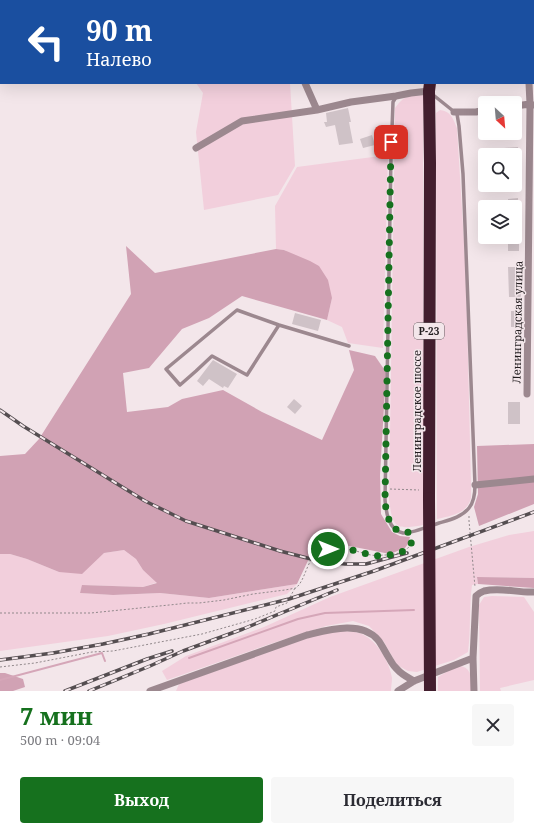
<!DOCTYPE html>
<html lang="ru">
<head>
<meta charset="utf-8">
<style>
  body { margin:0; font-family:"Noto Serif",serif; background:#f7f7f7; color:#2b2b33; height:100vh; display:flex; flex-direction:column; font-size:15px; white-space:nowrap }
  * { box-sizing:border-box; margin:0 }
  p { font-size:13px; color:#7c7c81 }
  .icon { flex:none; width:22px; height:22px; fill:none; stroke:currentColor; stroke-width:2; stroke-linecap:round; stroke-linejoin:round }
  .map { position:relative; height:691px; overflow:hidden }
  .side { display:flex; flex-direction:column; background:#fff; flex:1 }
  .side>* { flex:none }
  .hud { position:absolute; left:0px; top:0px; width:534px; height:84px; box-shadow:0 4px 16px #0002; background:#1a4fa0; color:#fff; overflow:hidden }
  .needle { width:26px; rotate:154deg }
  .fabs { position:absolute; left:478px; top:96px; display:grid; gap:8px }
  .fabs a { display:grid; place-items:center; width:44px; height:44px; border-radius:4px; background:#fff; box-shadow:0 4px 16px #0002; font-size:20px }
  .pin { position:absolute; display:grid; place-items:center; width:34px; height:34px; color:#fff; margin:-17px; border-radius:8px; box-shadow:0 2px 6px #0006 }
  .me { position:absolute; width:44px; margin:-22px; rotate:90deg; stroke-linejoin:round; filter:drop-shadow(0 0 3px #0008) }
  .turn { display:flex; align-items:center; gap:14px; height:84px; padding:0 20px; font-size:18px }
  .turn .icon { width:52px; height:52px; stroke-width:2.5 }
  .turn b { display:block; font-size:28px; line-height:34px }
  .round { display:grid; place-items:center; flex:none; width:42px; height:42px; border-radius:4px; background:#f7f7f7 }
  .summary { display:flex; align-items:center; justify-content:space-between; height:68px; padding:0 20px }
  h1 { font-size:24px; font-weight:700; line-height:30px; color:#16711e }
  .primary-button { display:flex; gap:8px; margin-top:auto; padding:8px 20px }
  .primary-button a { flex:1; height:46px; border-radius:4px; background:#16711e; color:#fff; font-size:16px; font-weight:700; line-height:46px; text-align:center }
  .primary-button a+a { background:#f7f7f7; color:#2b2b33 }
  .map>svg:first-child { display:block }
  .green { fill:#f2cfdc }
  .forest { fill:#d1a2b4 }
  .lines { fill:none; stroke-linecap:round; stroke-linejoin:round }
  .stream { stroke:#d5a6b8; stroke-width:2 }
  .building { fill:#cfc2c7 }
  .path { stroke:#91888b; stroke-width:1; stroke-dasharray:2 2; stroke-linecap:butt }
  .lane { stroke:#9c888f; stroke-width:3.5 }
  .street { stroke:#9c888f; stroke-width:7 }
  .highway { stroke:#431e2e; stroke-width:12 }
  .rail-casing { stroke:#554e51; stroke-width:3.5 }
  .rail { stroke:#f3e6ea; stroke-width:2; stroke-dasharray:6; stroke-linecap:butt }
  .highway-bridge { stroke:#431e2e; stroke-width:12 }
  .route { stroke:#16711e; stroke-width:7; stroke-dasharray:0 12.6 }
  .labels { text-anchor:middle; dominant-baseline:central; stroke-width:3; stroke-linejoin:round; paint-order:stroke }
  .shield { fill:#f3e6ea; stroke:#615a5d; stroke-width:1 }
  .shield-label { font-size:10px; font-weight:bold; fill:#231e20 }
  .street-label { font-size:11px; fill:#231e20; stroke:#f3e6ea }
</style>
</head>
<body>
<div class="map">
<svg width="534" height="691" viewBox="0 0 534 691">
  <rect width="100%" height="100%" fill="#f3e6ea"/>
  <path class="green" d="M196,83H290L295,166L278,195L204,210L196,132L203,93Z
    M423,95V525C395,530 393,528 389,500L395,108C405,95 407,96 423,95Z
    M440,110C451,111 453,119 457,128L466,275L471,485C471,489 471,494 471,498C467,514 450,516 437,519L436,113Z
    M388,155L383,348L348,343L342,327L327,320L332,298L285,250L276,249L275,206L297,167Z
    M534,531V578L477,577L478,584L472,585C469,607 471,630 468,652L454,660L441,664L417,672L408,671L397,665L384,642L369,626L353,621L326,626L270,644L167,680L162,671L186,656L264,627L330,597L469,547L509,535Z
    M124,550L136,559L143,570L158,582L143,587L83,585L80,593L113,595L160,593L209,598L297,584L287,594L164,624L108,636L0,651V554H10L27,559L59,572L104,553Z
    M492,596L524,597L534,612V680L500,688L501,691H480L479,605L484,597Z
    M337,631C346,631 355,631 362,634C378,642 389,661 392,678C392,682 391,687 391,691H176L179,684L315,635Z
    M459,666C473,667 471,680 471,691H438V677L453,668Z"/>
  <path class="forest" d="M126,246L155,273L276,249L284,250L310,261L319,266L328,280L332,298L327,320L242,296L209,318L182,329L149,368L123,373L127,412L168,407L182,399L223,390L262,412L322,440L354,370L349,350L375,356L386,372L380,475L381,514L392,532L400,536L410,537L408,544L405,548L390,554L339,544H325L313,550L297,584L209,598L160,593L113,595L80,593L82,585L143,587L157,583L143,570L136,559L124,550L104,553L82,574L59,572L27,559L10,554H0V456L25,454L39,439L131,294Z
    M534,444V504L479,526L474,507L478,494L477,446Z
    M477,577L534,578V588L478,584Z
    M0,673H5L23,679L25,687L13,691H0Z"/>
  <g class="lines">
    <path class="stream" d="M189,658L298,619L325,613L414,610
      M0,680L102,653L105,661"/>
  </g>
  <path class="building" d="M348,108L351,122H349L353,143L339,145L335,125L326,127L324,122H327L326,113Z
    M488,133H510L511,136L489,139Z
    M372,135L375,145L363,148L360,139Z
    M518,147V155H505L504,148Z
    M518,198V207H508V199Z
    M508,237H519V251H508Z
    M508,267H518V279H520L521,297H509Z
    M511,311H520V327H511Z
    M295,313L321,320L318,331L292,324Z
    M213,360L237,374L228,388L224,386L223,388L209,379L203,386L197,381Z
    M294,399L302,406L295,414L287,407Z
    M508,402H520V424H508Z"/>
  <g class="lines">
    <path class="path" d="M390,489L419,490
      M469,516V521L475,587
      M0,613H91L179,604L187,603H199L224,600L253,594L285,590L296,588L298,586C306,577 308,557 319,552C326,548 336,548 343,549C353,549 361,553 371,555C376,556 381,555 386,555C398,554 411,552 412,538
      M0,667L35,663L92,652L113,651L202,634L255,619L275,611L276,607L287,603L289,599L295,588"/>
    <path class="lane" d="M533,53H534
      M396,97L393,102L391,156L385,500C386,511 388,530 403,533C411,534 430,526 439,523C449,520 462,517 469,508C474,502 475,493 475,485L463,174L459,126L457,114L432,94
      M279,325L247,375L212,356L196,371L180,385L166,369L237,310L279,325L349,346"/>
    <path class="street" d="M270,0L271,1
      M528,1V0
      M305,83L317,110
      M515,106L530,104L534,105
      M454,112H476L485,110
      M196,148L242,121L317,110L351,102L396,96L411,93L429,91
      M527,394L530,104L529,83
      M475,485L534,479
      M150,691L307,635C328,630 361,620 378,640C382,645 385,652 389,658C395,670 403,675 414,681
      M398,691L414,681L473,658
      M474,691L473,658L476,596C478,594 481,592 484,591C501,587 518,593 534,592"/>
    <path class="highway" d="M431,0V1
      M429,498L430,163L429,91L430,83"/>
    <g class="rail-casing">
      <path id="rail" d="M0,410L23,426L145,501L186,521L280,551L311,559L326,562L345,564H366L407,553
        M0,660L53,653L103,644L149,634L289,599L374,571L534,512
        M65,691L147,659L172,651
        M89,691L150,666L183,651L243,629L337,590"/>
    </g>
    <use href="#rail" class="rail"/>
    <path class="highway-bridge" d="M429,498L430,691"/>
  </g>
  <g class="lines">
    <path class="route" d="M328,549C333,549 338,548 343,549C353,549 362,553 371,555C381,557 406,555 411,544C412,540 412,536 409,532C390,535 386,514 385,500L391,142"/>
  </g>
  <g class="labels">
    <rect class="shield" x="414" y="323" width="30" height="16" rx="3"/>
    <g class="shield-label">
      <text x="429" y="331">Р-23</text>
    </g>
    <g class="street-label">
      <text transform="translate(517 322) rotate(-89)">Ленинградская улица</text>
      <text transform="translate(416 411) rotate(-90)">Ленинградское шоссе</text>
    </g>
  </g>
</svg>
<div class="fabs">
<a><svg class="needle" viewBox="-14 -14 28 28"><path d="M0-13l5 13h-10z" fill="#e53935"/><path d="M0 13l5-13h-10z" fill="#7c7c81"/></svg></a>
<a><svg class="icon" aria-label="search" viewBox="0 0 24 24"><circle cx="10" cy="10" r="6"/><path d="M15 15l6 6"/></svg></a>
<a><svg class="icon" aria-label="layers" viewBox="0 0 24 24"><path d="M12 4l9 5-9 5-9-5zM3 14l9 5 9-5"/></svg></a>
</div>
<div class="pin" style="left:391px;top:142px;background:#d93025"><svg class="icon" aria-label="arrive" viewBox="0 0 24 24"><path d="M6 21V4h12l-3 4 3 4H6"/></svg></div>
<svg class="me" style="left:328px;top:549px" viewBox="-20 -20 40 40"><circle r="17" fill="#16711e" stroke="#fff" stroke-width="3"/><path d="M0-11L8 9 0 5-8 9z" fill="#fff"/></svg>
<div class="hud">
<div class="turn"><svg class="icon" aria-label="left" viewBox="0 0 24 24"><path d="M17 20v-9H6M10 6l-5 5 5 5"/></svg><div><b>90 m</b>Налево</div></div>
</div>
</div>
<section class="side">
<div class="summary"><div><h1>7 мин</h1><p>500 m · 09:04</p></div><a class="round"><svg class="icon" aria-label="close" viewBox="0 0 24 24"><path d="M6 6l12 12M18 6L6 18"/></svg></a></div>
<div class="primary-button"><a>Выход</a><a>Поделиться</a></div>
</section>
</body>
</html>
